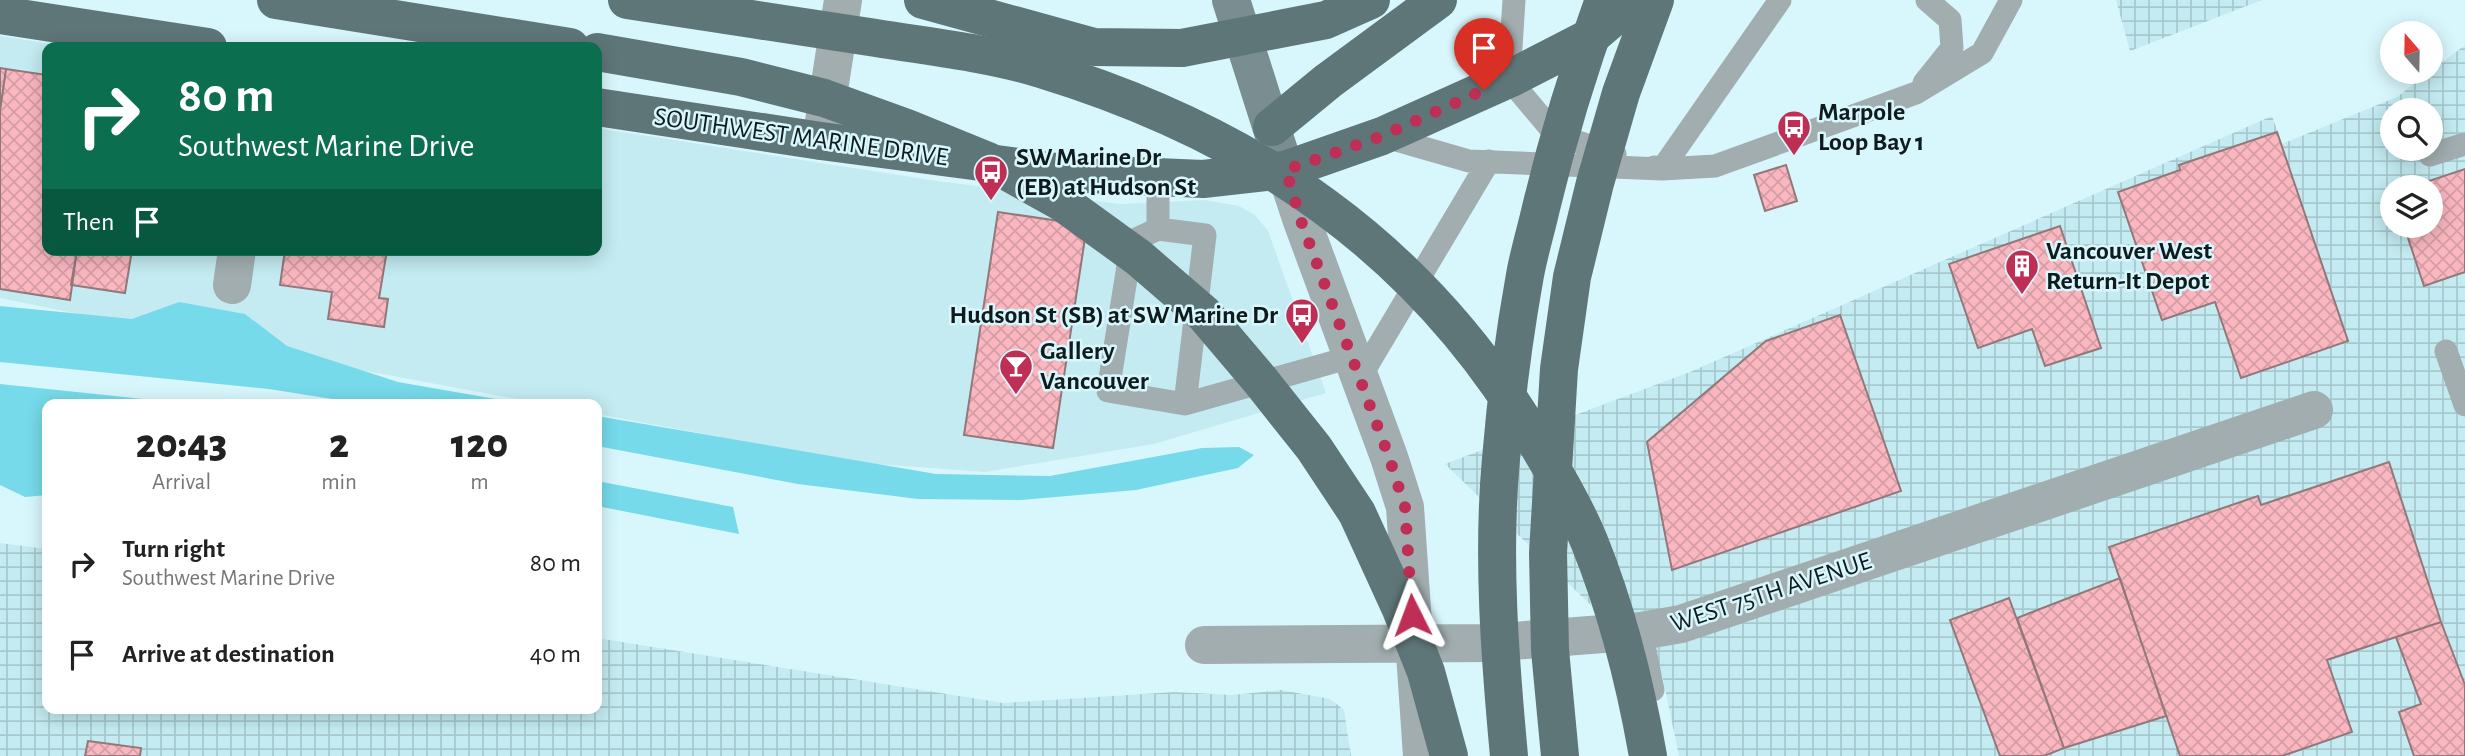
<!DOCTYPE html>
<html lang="en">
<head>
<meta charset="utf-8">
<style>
  body { margin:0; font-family:"Alegreya Sans",sans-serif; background:#f6f6f6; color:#222; height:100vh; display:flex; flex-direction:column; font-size:26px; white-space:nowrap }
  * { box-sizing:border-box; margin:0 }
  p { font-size:23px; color:#767676 }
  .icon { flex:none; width:38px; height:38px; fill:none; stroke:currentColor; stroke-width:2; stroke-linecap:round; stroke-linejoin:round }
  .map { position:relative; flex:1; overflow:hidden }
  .sheet { position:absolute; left:42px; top:399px; width:560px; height:315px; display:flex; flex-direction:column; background:#fff; border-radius:14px; box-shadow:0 4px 18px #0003 }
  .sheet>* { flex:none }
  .banner { position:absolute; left:42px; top:42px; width:560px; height:214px; border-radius:14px; box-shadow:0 4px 18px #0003; background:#0b6e4f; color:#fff; overflow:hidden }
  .needle { width:46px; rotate:340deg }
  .controls { position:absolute; left:2380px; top:21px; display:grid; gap:14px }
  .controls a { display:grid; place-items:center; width:63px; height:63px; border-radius:50%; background:#fff; box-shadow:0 4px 18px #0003; font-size:35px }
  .pin { position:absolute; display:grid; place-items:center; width:60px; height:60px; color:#fff; margin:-72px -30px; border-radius:50% 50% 50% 0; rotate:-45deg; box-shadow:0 0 7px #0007 }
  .pin .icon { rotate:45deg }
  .me { position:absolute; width:77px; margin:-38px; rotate:357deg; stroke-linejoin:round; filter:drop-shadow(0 0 5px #0008) }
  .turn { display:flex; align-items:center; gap:24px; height:147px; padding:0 21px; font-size:32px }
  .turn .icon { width:91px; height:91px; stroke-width:2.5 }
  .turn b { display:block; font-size:49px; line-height:60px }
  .then { display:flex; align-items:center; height:66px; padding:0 21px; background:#0003; gap:14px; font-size:26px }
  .eta { display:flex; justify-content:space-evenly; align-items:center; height:119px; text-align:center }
  .eta b { font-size:42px; font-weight:800; line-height:49px }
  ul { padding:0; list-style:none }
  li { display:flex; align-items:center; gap:21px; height:91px; padding:0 21px }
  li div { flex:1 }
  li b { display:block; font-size:26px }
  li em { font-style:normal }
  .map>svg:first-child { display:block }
  .built { fill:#c3ebf1 }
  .industrial { fill:url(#industrial-grid); fill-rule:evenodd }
  .green { fill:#76daea }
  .building { fill:url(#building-cross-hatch); stroke:#92787b; stroke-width:2 }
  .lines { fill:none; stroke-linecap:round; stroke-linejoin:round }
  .lane { stroke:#a1adaf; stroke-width:23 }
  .street { stroke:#a1adaf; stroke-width:38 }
  .secondary { stroke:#7a8d90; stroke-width:38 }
  .primary { stroke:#5f7679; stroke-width:38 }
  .primary-bridge { stroke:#5f7679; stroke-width:38 }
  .route { stroke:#be2e55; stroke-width:12; stroke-dasharray:0 21.6 }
  .labels { text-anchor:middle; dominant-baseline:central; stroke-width:5; stroke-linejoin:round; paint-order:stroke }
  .poi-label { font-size:26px; font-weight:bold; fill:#101b1d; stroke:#d8f7fc; text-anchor:start }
  .street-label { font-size:26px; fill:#101b1d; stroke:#d8f7fc }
</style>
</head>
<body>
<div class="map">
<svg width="2465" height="756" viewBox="0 0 2465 756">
  <defs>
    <pattern id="industrial-grid" width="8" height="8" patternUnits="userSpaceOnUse" patternTransform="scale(1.75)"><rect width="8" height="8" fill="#c3ebf1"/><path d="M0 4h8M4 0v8" fill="none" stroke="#a6c9ce"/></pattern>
    <pattern id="building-cross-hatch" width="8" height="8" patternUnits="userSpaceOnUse" patternTransform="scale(1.75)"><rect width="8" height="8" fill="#fab7c0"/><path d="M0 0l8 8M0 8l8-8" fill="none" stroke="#d59da5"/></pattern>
  </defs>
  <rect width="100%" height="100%" fill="#d8f7fc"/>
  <path class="built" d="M0,36L71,47H47V250H597V128L937,181L1120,204L1204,200L1239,206L1255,215L1268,231L1326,393L1154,444L985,472L862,463L597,414V404H544L264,352L0,298Z"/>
  <path class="industrial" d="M2116,0H2262L2130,51Z
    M2465,45V756H1679L1662,674L1445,464L1690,372L2272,116L2282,144L2397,97ZM2392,110H2431V149H2392ZM2392,187H2431V226H2392Z
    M0,543L47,549V709H597V638L1003,703L1174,692L1233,695L1281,690L1330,699L1344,710L1351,756H0Z"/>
  <path class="green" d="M179,302L245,314L287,346L398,382L525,404H364L269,389L0,362V306L132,319Z
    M0,384L191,404H47V495L25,497L0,485Z
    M597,416L936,474L1050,476L1202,448L1239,447L1254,455L1238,468L1136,490L1021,500L918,499L798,484L597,446Z
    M597,481L733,507L739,534L597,506Z"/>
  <path class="building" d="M0,68L6,69L0,111Z
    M6,69L47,75V250H77L70,300L0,289V111Z
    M2277,132L2348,341L2241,378L2215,302L2162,320L2118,192L2180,170L2179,165Z
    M1786,165L1797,201L1765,211L1754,175Z
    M2465,169V272L2424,286L2404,226H2431V187H2411Z
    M998,212L1087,225L1053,448L964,435Z
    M2060,226L2101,348L2045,366L2032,329L1978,348L1949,264Z
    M77,250H132L125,293L71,285Z
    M285,250H387L379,298L388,299L384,327L328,319L332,292L280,285Z
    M408,250H436L435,254Z
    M1840,315L1901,491L1672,570L1647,442L1766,341Z
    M2389,462L2441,622L2327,660L2352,732L2282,756H2180L2109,547L2258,496L2261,505Z
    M2120,578L2166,716L2064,748L2017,618Z
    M2009,598L2064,748L2044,756H2000L1950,620Z
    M2441,622L2465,685V756H2414L2399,712L2421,704L2396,637Z
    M88,741L141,748L140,756H85Z"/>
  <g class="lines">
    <path class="lane" d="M1514,0L1509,79L1556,135L1615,154
      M1924,83L1952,48L1950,20L1927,0
      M1382,136L1469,161L1662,169L1715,166L1916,93L1982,53L2011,0
      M2430,155L2465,144
      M1654,167L1662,169L1780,0
      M1158,229L1205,235L1185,404L1108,391L1132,241L1158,229V177
      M2446,351L2465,405
      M1359,379L1489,161
      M1185,404L1351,357
      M1641,631L1653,690"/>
    <path class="street" d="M821,141L843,0
      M1285,170L1302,221L1389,457L1405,507L1422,756
      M232,285L237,250
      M1204,645L1488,643L1641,631L1681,624L2314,410"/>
    <path class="secondary" d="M1231,0L1285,170"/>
    <path class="primary" d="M276,0L570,47
      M923,0L1094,47L1182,48L1326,20L1371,0
      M0,15L208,47
      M597,107L821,141L1064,173L1203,179L1285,170L1382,136L1509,79L1589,38L1634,0
      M1272,127L1328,81L1438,0"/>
    <path class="primary-bridge" d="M627,0C710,13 793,25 876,38C931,47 988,53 1041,69C1254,134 1422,248 1536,442C1555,474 1575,507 1589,541C1617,610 1635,682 1648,756
      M597,52L741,77L824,98L907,128L988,161L1063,203L1139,258L1204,314L1260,380L1314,448L1357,513L1400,607L1426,672L1449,756
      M1509,756C1500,659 1492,556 1501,459C1506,398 1514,336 1525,275C1529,253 1536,230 1541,208C1558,137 1579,68 1604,0
      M1560,756L1550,650L1548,553L1559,369L1572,277L1595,183L1621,93L1655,0"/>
  </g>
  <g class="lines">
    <path class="route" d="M1412,615L1405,507L1389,457L1301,221L1286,170L1382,136L1484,90"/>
  </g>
  <defs>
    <g id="bus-pin" transform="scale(1.75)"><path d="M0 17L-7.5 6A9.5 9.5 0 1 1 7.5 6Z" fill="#be2e55" stroke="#d8f7fc"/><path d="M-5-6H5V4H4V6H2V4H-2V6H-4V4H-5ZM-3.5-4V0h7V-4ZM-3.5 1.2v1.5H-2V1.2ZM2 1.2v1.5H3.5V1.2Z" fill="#fff"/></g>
    <g id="building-pin" transform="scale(1.75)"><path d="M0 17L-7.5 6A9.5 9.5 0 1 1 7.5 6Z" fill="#be2e55" stroke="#d8f7fc"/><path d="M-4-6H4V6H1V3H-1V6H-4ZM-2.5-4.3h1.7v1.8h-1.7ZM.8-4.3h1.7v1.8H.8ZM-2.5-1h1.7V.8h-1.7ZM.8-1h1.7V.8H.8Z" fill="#fff"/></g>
    <g id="bar-pin" transform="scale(1.75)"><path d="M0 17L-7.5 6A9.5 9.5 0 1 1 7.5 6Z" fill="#be2e55" stroke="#d8f7fc"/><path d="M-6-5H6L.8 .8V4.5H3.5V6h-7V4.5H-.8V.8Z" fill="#fff"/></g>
  </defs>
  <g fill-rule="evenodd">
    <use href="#bus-pin" x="1794" y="127"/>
    <use href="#bus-pin" x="991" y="172"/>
    <use href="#building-pin" x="2022" y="266"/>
    <use href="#bus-pin" x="1302" y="315"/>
    <use href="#bar-pin" x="1016" y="366"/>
  </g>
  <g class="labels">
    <g class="poi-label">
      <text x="1818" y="112">Marpole<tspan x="1818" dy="30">Loop Bay 1</tspan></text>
      <text x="1016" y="157">SW Marine Dr<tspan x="1016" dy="30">(EB) at Hudson St</tspan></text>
      <text x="2046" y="251">Vancouver West<tspan x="2046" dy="30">Return-It Depot</tspan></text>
      <text x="1278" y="315" text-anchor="end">Hudson St (SB) at SW Marine Dr</text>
      <text x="1040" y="351">Gallery<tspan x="1040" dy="30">Vancouver</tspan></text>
    </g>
    <g class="street-label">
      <text transform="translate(801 137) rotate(8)">SOUTHWEST MARINE DRIVE</text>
      <text transform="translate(1771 592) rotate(-18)">WEST 75TH AVENUE</text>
    </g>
  </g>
</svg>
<div class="controls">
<a><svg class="needle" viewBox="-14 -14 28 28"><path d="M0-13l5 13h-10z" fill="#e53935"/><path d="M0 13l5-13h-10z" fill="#767676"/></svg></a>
<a><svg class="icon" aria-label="search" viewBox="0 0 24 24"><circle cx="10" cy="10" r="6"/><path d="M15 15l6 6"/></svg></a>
<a><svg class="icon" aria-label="layers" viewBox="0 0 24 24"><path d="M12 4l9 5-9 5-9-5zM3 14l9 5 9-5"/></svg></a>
</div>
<div class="pin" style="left:1484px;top:90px;background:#d93025"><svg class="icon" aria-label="arrive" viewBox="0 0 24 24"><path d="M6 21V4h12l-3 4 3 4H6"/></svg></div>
<svg class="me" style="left:1412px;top:615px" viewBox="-20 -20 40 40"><path d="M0-17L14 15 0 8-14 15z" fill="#be2e55" stroke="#fff" stroke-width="4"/></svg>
<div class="banner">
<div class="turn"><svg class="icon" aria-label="right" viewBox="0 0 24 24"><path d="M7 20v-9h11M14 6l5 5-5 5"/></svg><div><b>80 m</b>Southwest Marine Drive</div></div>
<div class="then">Then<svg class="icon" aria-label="arrive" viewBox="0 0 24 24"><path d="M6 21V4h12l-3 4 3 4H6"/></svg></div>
</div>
<section class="sheet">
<div class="eta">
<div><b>20:43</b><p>Arrival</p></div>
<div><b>2</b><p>min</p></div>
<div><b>120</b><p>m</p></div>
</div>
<ul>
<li><svg class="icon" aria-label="right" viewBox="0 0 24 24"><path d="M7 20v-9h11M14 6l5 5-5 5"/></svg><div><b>Turn right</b><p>Southwest Marine Drive</p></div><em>80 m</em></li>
<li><svg class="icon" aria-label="arrive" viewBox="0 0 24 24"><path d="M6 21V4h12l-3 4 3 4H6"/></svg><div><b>Arrive at destination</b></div><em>40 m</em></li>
</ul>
</section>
</div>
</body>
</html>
